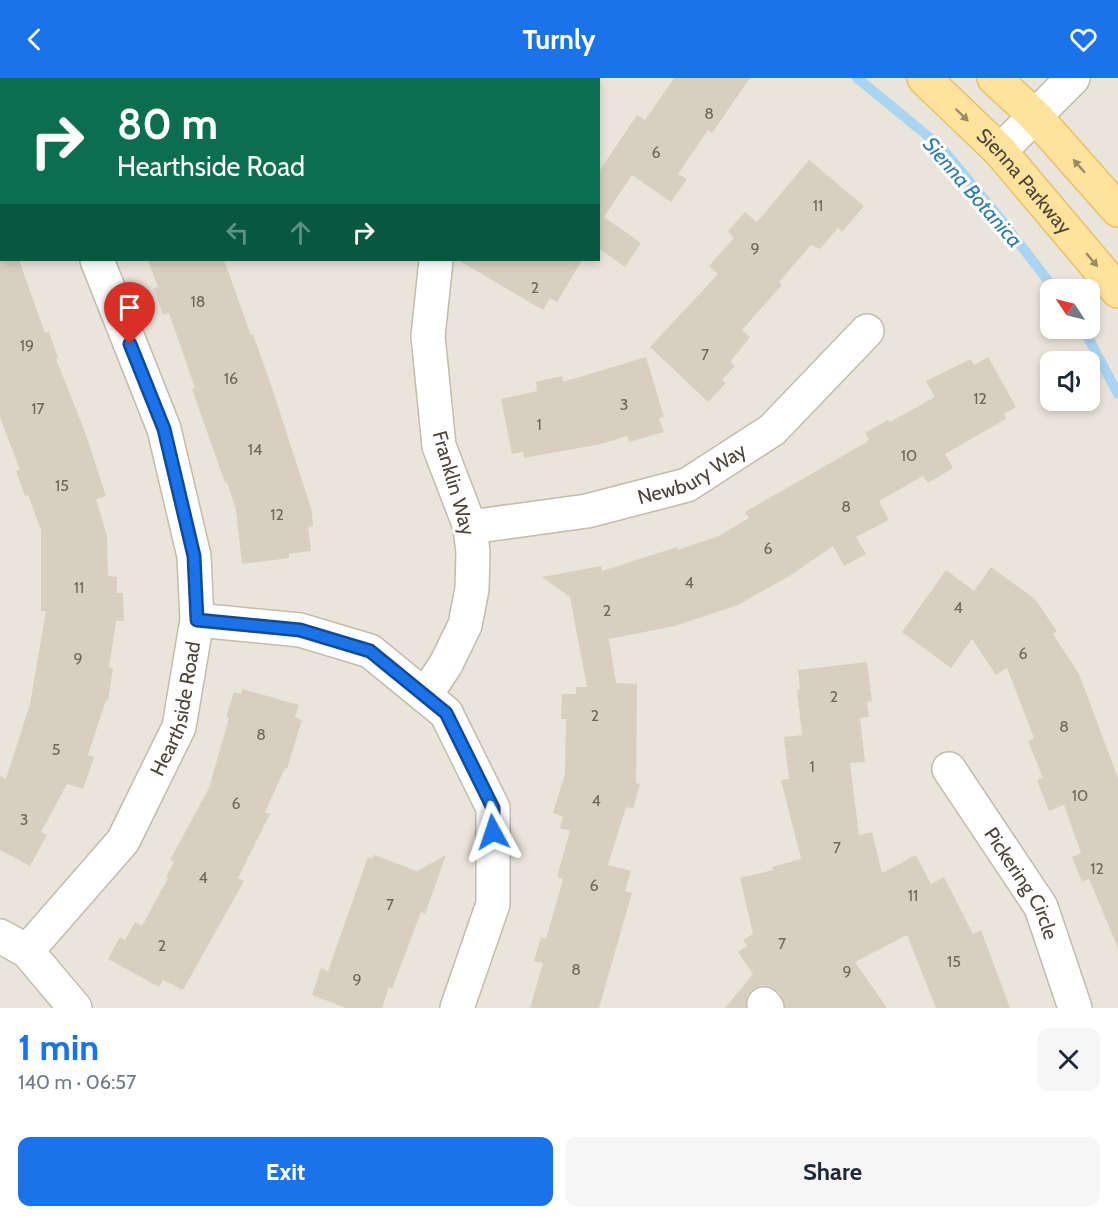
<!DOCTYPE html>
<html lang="en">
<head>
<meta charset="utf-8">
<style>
  body { margin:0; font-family:Cabin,sans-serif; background:#f6f6f7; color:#1f2937; height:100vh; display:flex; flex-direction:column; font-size:22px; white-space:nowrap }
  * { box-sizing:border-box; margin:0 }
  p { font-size:20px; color:#747a83 }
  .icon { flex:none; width:33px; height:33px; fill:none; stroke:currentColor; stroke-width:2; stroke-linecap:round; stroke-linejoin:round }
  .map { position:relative; height:930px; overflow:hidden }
  .panel { display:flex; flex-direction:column; background:#fff; flex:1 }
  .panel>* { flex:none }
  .banner { position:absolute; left:0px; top:0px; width:600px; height:183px; box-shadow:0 3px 9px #0003; background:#0b6e4f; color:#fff; overflow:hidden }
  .needle { width:39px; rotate:305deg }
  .buttons { position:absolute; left:1040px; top:201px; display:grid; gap:12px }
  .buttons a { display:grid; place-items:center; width:60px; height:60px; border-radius:12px; background:#fff; box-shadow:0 3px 9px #0003; font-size:30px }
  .pin { position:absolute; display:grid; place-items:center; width:51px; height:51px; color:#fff; margin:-62px -26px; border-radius:50% 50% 50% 0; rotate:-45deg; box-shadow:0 0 6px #0007 }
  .pin .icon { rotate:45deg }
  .me { position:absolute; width:66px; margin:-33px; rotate:355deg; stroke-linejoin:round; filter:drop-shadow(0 0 4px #0008) }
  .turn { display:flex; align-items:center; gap:21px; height:126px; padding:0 18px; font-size:27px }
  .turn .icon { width:78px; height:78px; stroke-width:2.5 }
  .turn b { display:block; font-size:42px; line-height:51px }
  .lanes { display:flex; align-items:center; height:57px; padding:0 18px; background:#0003; justify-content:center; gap:30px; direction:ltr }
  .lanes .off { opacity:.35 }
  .round { display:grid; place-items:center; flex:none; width:63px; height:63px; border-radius:12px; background:#f6f6f7 }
  .overview { display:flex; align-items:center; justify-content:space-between; height:102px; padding:0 18px }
  h1 { font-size:36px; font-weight:800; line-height:45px; color:#1a73e8 }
  .primary-button { display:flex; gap:12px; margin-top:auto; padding:12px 18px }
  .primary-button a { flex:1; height:69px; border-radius:12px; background:#1a73e8; color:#fff; font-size:24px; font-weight:800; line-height:69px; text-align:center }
  .primary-button a+a { background:#f6f6f7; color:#1f2937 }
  header { display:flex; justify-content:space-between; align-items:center; height:78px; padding:0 18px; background:#1a73e8; color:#fff; font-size:27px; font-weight:800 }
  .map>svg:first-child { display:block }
  .residential { fill:#eae5da; fill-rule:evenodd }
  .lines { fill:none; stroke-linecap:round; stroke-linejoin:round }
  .stream { stroke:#a9d4f2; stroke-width:10 }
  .building { fill:#d8cfc1 }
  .minor-casing { stroke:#c2bbae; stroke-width:36 }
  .major-casing { stroke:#e6c16a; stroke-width:36 }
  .minor { stroke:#fff; stroke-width:33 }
  .major { stroke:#ffe39c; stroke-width:33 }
  .oneway { fill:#9c8c66 }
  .route-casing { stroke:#114b97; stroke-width:15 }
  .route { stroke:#1a73e8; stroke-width:10 }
  .labels { text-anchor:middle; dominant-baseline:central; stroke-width:6; stroke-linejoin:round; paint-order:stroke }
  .number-label { font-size:16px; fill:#6e675b }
  .street-label { font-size:20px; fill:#4b4439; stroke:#fff }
  .water-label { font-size:21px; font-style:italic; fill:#2e7ab2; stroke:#fff }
</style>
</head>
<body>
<header><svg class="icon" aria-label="back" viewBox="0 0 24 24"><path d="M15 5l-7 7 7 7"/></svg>Turnly<svg class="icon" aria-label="heart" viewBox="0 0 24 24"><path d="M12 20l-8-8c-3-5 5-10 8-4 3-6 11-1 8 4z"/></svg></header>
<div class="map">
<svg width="1118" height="930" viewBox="0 0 1118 930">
  <rect width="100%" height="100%" fill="#f6f3ec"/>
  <path class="residential" d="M0,0H1118V930H0ZM2,2H598V182H2ZM1050,212H1089V250H1050ZM1050,284H1089V322H1050Z"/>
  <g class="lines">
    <path class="stream" d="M857,0L940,68L1003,144L1055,212
      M1083,250L1118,316"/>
  </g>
  <path class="building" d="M674,0H750L712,55L708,52L678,96L687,101L671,124L632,97L604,139L641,165L625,189L598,170V95L637,37L645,42Z
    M809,82L864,128L842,154L838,150L820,171L811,167L779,204L782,207L742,252L750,259L730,284L735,288L722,302L726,305L708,324L650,269L718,196L709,188L734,160L728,153L745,134L757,144Z
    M0,140H2V182H19L45,255L49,254L58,280L56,281L85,354L106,418L96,421L107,458L108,498L117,499V515H123L124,543H116L109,589L113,590L108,623L106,622L88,677L94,679L83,711L67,706L41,754L47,757L30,788L0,772V698L6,701L30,626L46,533H41V452L28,417L25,418L16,393L20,392L0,339Z
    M148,182H224L251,257L253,256L271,307L312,433L313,448L308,449L311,473L289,476V480L242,486L236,432L227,404L225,405L192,311L195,310L169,235L163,237L154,210L158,209Z
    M458,182H582L557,224L550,220L543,232Z
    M646,279L664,339L659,340L664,354L629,364L627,358L601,366L524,380L523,374L512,376L501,321L537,313L536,304L562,298L563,304Z
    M988,279L1016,329L1004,336L1006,341L945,376L953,390L928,405L923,398L879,423L889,442L856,459L866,476L844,488L833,468L791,497L738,527L675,548L609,561L616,605L637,606L636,705L640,706L633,731L626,729L608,787L631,793L625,813L632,815L599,930H530L543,885L534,883L541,859L546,861L563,801L557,799L570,753L560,750L563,739L553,735L565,696L566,641H561L562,616H576V609H587L570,519L542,499L601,488L602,493L677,469V472L719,458L749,440L745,434L865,365L869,362L865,355L888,342L890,344L935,319L926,303L971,281L974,287Z
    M991,489L1035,521L1057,553L1053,556L1079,596L1118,700V870L1089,801L1082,804L1072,779L1081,775L1064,727L1049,733L1037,702L1043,700L1028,663L1034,660L1007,590L996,597L972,561L951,590L902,554L946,492L974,513Z
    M867,584L872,623L867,624L869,639L860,640L865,684L850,685L859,757L872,754L882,795L916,777L931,806L944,799L973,856L981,852L1010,930H936L907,857L855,884L887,930H785L779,914L771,909L762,907L753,911L747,918L746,930H725L753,896L738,874L747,868L743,862L753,856L740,800L773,792L772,789L801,781L781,702L789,701L784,659L802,657L797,612L800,611L798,592Z
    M242,611L299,627L295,639L302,642L287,691L285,690L265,734L270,736L238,800L244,803L183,912L163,902L159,909L108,881L120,859L125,862L135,844L142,848L168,800L166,799L174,784L170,782L209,710L229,640L226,639L234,614L241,616Z
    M374,777L417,793L446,777L425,836L421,834L392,911L389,909L382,930H346L312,917L321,890L328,893L368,779L372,781Z"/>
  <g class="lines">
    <g class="minor-casing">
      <g id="minor">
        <path d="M547,2L549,0"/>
        <path d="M1000,73L1073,0"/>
        <path id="s1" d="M470,449L587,433L687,407L772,352L867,253"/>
        <path d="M197,542L300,552L370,573L446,635L493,730V826L457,930"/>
        <path d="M425,618L446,586L465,547L472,511L473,474L470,449L439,368L428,258L436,182"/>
        <path id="s2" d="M949,691L1041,829L1075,930"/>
        <path d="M0,858L27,873L75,930"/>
        <path id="s3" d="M27,873L123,763L179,649L197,542L194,478L164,351L97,182"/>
        <path d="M764,926L767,930"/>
      </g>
    </g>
    <g class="major-casing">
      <g id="major">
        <path id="s4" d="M924,0L1000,73L1118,213"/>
        <path d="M994,0L1035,38L1118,132"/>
      </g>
    </g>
    <use href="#minor" class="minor"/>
    <use href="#major" class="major"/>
  </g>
  <defs><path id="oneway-solid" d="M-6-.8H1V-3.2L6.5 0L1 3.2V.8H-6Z" transform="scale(1.5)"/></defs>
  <g class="oneway">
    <use href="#oneway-solid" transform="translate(962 37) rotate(44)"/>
    <use href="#oneway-solid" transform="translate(1079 88) rotate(-131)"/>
    <use href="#oneway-solid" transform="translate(1092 182) rotate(50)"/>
  </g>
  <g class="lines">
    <g class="route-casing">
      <path id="route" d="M130,266L164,351L194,478L197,542L300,552L370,573L446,635L493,730V754"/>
    </g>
    <use href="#route" class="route"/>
  </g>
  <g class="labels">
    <g class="number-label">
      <text x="709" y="35">8</text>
      <text x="656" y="74">6</text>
      <text x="818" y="127">11</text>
      <text x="755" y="170">9</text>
      <text x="535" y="209">2</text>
      <text x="198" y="223">18</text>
      <text x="27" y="267">19</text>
      <text x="705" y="276">7</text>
      <text x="231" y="300">16</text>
      <text x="980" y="320">12</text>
      <text x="624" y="326">3</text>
      <text x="38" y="330">17</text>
      <text x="539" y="346">1</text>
      <text x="255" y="371">14</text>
      <text x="909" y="377">10</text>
      <text x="62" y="407">15</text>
      <text x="846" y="428">8</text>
      <text x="277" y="436">12</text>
      <text x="768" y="470">6</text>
      <text x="689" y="504">4</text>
      <text x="79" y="509">11</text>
      <text x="958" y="529">4</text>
      <text x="607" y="532">2</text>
      <text x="1023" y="575">6</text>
      <text x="78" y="580">9</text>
      <text x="834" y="618">2</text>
      <text x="595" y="637">2</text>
      <text x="1064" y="648">8</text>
      <text x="261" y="656">8</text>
      <text x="56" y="671">5</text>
      <text x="812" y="688">1</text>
      <text x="1080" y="717">10</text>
      <text x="596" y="722">4</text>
      <text x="236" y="725">6</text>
      <text x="24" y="741">3</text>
      <text x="837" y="769">7</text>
      <text x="1097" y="790">12</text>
      <text x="203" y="799">4</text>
      <text x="594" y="807">6</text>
      <text x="913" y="817">11</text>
      <text x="390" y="826">7</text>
      <text x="782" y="865">7</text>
      <text x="162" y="867">2</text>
      <text x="954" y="883">15</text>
      <text x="576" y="891">8</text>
      <text x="847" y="893">9</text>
      <text x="357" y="901">9</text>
    </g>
    <g class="street-label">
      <text stroke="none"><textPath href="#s4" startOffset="144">Sienna Parkway</textPath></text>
      <text stroke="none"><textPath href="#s1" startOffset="230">Newbury Way</textPath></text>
      <text transform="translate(454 405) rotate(74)">Franklin Way</text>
      <text stroke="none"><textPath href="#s3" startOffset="290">Hearthside Road</textPath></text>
      <text stroke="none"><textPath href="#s2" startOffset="136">Pickering Circle</textPath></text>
    </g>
    <g class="water-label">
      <text transform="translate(973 114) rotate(49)">Sienna Botanica</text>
    </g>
  </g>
</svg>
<div class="buttons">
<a><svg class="needle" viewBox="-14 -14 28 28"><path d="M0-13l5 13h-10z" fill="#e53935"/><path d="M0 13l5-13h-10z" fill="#747a83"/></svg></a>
<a><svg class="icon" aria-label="sound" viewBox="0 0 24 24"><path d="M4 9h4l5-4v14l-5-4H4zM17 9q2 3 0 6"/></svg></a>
</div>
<div class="pin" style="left:130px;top:266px;background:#d93025"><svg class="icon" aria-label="arrive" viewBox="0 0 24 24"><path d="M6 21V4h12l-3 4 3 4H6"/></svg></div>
<svg class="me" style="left:493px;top:754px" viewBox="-20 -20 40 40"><path d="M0-17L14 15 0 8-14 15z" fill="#1a73e8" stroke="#fff" stroke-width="4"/></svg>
<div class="banner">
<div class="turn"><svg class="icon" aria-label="right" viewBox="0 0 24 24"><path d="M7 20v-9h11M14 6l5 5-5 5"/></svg><div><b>80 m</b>Hearthside Road</div></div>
<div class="lanes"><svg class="icon off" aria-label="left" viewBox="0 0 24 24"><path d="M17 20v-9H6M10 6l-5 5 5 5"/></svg><svg class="icon off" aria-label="ahead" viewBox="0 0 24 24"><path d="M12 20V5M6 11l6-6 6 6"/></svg><svg class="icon" aria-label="right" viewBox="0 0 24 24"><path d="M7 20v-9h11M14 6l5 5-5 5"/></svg></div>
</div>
</div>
<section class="panel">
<div class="overview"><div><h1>1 min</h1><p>140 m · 06:57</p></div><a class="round"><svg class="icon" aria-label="close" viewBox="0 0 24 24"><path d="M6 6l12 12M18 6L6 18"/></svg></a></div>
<div class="primary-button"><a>Exit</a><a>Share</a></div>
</section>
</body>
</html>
